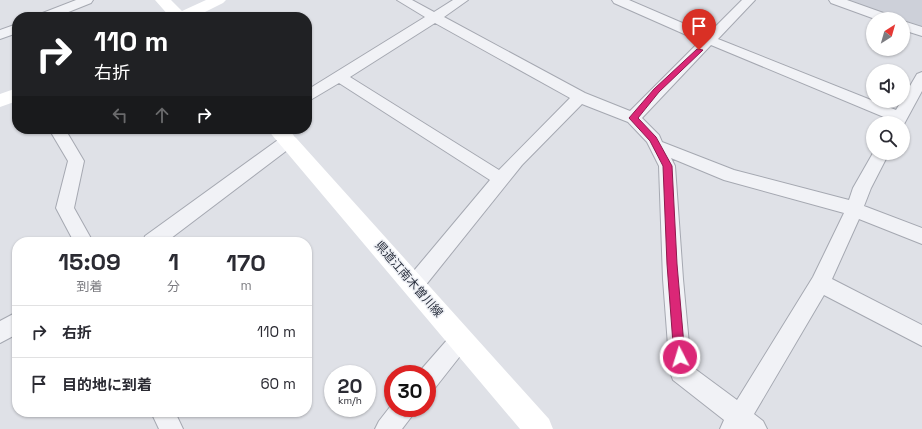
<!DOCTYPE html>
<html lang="ja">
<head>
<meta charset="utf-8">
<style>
  body { margin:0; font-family:"Space Grotesk","Noto Sans JP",sans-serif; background:#f2f2f3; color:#2b2b33; height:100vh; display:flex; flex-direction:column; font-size:15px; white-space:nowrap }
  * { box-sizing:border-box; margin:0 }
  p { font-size:13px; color:#7c7c81 }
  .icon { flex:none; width:22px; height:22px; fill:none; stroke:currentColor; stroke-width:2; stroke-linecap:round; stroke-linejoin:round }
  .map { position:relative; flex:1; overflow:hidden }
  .details { position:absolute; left:12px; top:237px; width:300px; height:180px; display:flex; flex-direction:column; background:#fff; border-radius:16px; box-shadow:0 1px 3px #0004 }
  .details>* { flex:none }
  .banner { position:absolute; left:12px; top:12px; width:300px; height:122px; border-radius:16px; box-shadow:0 1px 3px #0004; background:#202124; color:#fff; overflow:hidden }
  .needle { width:26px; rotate:37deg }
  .buttons { position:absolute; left:866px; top:12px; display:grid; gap:8px }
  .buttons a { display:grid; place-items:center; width:44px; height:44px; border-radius:50%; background:#fff; box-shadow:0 1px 3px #0004; font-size:20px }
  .speed { position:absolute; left:324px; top:365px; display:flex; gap:8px; font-size:20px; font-weight:700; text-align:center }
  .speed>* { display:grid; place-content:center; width:52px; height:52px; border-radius:50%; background:#fff; box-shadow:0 1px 3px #0004; line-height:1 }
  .speed small { font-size:10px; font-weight:400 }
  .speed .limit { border:6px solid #d22; background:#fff; color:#111 }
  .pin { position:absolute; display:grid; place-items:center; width:34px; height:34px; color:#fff; margin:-41px -17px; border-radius:50% 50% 50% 0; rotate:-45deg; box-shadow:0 0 4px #0007 }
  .pin .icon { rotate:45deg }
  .me { position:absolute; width:44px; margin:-22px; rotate:355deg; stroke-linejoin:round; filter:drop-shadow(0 0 3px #0008) }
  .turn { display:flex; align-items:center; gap:14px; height:84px; padding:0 16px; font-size:18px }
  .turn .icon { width:52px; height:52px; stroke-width:2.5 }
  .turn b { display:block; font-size:28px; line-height:34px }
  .lanes { display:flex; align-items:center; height:38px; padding:0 16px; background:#0003; justify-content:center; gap:20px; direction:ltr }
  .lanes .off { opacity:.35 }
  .eta { display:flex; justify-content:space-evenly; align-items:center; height:68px; text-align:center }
  .eta b { font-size:24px; font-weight:700; line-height:28px }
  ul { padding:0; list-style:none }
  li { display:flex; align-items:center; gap:12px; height:52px; padding:0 16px; border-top:1px solid #e1e1e2 }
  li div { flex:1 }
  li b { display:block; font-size:15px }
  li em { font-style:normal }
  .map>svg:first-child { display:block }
  .built { fill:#cdd0d9 }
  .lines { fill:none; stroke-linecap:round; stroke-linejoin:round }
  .street-casing { stroke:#a5a8b1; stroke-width:2 }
  .street { fill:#f1f2f6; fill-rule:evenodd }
  .secondary { fill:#fff; fill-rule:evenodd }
  .route { fill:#db2777; stroke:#8e194d }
  .labels { text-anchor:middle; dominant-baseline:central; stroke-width:3; stroke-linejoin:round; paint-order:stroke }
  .street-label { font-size:12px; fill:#292f3d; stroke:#eef0f5 }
</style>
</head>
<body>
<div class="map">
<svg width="922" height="429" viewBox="0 0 922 429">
  <rect width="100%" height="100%" fill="#dfe1e7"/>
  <path class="built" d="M842,0H922V29L903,22V19H894Z"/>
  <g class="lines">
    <g class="street-casing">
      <path id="street" d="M76,0H93L91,3L56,17H39L40,14Z
        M397,0H412L434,12L453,0H468L444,17L585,93L630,111L700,41L614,3L612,0H629L708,34L742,0H755L718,39L896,110L917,74L922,72V91L903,126V123H889L891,120L711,45L642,118L659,135L662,142L734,170L849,200L853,188L873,153H889L871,188L864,206L922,228V244L859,219L832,279L922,325V346L824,295L754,414L763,421L767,429H720L724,420L673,380L670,372L663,279L659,166L647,142L628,122L582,104L522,165L421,291L414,294L407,291L404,285L407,279L490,180L339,83L307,102V90L425,17ZM435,23L570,98L499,170L350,77ZM671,158L724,180L844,213L813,277L737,400L691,366L683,279L675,166Z
        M829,0H847L892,16L893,19H875L831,3Z
        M903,21L922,27V36L903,30Z
        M17,24V33L0,39V30Z
        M49,129H65L84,161L74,208L93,242H74L56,208L68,161Z
        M288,135L294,137L296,141L294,145L166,242H143L145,236L282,137Z
        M17,312V334L0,343V321Z
        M461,329L468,332L472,339L468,346L435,388L427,391V374H418L419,372L454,332Z
        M393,403V408H415L412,416L402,429H375L379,421Z
        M151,412H175L183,429H159Z"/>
    </g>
    <use href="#street" class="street"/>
    <path class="secondary" d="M155,0H171L182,11L206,0H226L223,3L195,17H170Z
      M17,88V101L0,107V94Z
      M267,129H288L549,419L553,429H520Z"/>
  </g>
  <path class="route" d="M697,49L703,50L659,92L638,118L656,137L672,166L677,264L685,357L683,360L680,362L676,360L674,357L667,264L663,166L650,141L629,118L654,89Z"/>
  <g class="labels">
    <g class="street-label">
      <text transform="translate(409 279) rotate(49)">県道江南木曽川線</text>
    </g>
  </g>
</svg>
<div class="buttons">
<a><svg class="needle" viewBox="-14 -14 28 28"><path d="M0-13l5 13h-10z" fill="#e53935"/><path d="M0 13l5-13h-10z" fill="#7c7c81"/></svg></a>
<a><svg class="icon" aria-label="sound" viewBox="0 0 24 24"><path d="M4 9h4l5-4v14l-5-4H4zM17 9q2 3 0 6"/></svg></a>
<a><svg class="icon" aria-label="search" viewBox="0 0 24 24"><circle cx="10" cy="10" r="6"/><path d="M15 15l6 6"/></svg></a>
</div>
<div class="speed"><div>20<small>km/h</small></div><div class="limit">30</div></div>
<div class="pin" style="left:699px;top:50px;background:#d93025"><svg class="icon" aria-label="arrive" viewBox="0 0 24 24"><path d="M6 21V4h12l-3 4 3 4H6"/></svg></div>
<svg class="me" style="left:680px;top:357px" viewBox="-20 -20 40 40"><circle r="17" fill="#db2777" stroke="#fff" stroke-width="3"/><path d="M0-11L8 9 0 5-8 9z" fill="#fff"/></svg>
<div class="banner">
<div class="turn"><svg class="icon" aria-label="right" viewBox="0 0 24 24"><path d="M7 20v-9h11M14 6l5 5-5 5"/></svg><div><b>110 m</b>右折</div></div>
<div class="lanes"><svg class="icon off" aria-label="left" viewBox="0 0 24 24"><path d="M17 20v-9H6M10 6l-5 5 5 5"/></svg><svg class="icon off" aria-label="ahead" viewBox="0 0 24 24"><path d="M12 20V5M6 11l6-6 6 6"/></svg><svg class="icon" aria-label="right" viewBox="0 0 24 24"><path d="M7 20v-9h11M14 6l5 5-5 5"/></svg></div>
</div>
<section class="details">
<div class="eta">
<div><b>15:09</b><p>到着</p></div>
<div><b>1</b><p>分</p></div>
<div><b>170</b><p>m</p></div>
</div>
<ul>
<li><svg class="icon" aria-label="right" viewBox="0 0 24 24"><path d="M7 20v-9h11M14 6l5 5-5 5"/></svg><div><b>右折</b></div><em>110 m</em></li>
<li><svg class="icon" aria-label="arrive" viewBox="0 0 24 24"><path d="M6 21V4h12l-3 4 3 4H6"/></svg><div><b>目的地に到着</b></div><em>60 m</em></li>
</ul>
</section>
</div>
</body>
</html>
